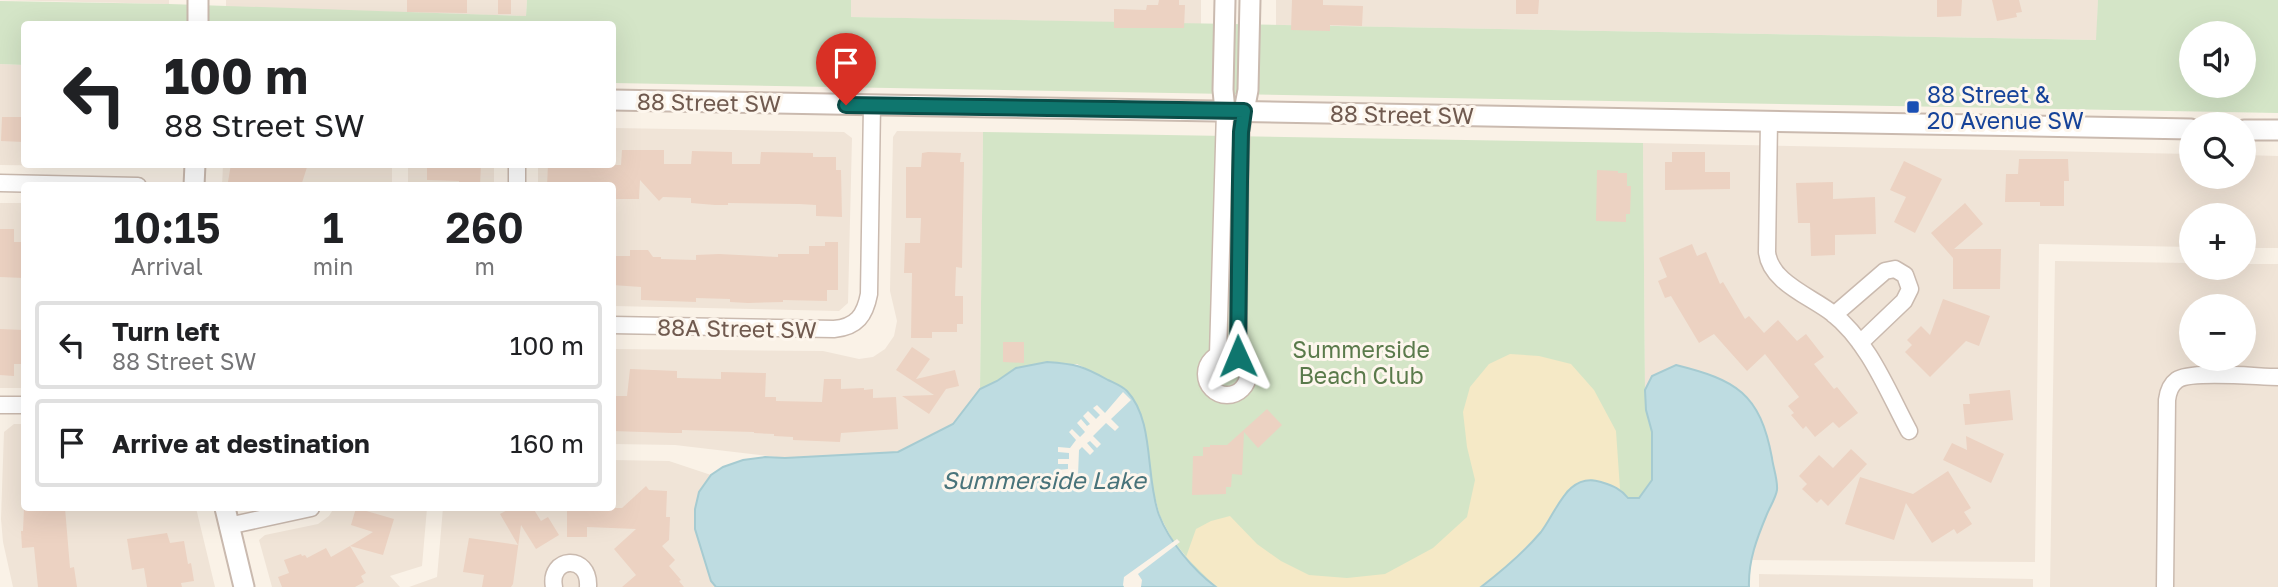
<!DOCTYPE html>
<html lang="en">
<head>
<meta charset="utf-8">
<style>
  body { margin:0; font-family:"Golos Text",sans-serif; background:#f2f2f2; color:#202124; height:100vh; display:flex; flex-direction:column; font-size:26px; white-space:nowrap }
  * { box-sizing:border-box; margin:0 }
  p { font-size:23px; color:#757577 }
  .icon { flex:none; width:38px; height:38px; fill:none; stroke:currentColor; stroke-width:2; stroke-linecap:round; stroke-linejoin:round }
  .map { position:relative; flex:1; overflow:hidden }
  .side { position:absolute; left:21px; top:182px; width:595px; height:329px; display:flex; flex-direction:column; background:#fff; border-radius:7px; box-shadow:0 7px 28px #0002 }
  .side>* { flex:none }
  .hud { position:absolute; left:21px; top:21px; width:595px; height:147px; border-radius:7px; box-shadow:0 7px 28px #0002; background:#fff; color:#202124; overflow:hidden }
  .tools { position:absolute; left:2179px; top:21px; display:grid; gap:14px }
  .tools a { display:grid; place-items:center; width:77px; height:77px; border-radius:50%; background:#fff; box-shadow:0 7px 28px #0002; font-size:35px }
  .pin { position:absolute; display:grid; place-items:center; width:60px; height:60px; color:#fff; margin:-72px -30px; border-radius:50% 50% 50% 0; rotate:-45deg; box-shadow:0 0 7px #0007 }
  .pin .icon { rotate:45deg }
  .me { position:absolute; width:77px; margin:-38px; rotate:359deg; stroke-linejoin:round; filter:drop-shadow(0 0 5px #0008) }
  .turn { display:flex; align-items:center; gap:24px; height:147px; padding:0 28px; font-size:32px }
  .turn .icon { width:91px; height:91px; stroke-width:2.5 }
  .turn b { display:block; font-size:49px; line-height:60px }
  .eta { display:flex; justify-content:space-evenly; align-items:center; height:119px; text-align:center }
  .eta b { font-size:42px; font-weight:600; line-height:49px }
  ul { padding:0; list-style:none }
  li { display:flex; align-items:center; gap:21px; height:88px; margin:0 14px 10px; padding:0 14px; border:4px solid #e0e0e0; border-radius:7px }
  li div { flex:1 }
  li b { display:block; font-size:26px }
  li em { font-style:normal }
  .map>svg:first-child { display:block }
  .residential { fill:#f0e4d7; fill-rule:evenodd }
  .green { fill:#d4e5c7; fill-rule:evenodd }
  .sand { fill:#f5e9c6 }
  .water { fill:#bedce1; stroke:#a6cbd1; stroke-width:2 }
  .pier { fill:#faf2e7 }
  .building { fill:#ecd2c2 }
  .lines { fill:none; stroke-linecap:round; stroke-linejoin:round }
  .minor-casing { stroke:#cabaaf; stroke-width:19 }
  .tertiary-casing { stroke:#cabaaf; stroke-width:23 }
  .minor { stroke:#fff; stroke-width:16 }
  .tertiary { stroke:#fff; stroke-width:19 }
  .route-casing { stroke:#0a4d48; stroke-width:18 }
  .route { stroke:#0f766e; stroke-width:12 }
  .transit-dot { fill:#1a4fb4; stroke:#fdf6ed; stroke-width:2.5 }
  .labels { text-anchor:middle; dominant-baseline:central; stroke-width:6; stroke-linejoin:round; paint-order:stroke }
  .transit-label { font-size:23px; fill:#164399; stroke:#fdf6ed; text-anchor:start }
  .street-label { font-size:23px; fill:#705a4f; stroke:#fdf6ed }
  .park-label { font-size:23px; fill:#5a7a4b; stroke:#fdf6ed }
  .water-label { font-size:24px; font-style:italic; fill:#48737a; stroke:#fdf6ed }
</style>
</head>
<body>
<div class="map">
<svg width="2278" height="587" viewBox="0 0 2278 587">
  <rect width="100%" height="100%" fill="#faf2e7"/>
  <path class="residential" d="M0,0H169V4Z
    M226,0H527L526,16L226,7Z
    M851,0H1201V24L851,17Z
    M1276,0H2098L2097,40L1276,25Z
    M0,64L24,65V164L163,165L160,167L0,165Z
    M613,128L844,132L852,138L848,303L839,311L613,306L612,186H538V165L612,164Z
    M897,131L983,132L980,389L953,424L898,452L855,455L785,458L675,445L613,444V349L823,351L859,359L873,357L885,349L894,336L897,321L890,291L893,137Z
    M1643,143L2191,154V177H2244V155L2278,156V248H2244V215H2191V247L2039,244L2035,562L1751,560L1757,537L1652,376L1645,390Z
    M223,165H392V185L222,186Z
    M408,165H494V185L408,186Z
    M0,203H24V388H0Z
    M2055,261L2191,263V268H2244V264H2278V587H2050ZM2191,306H2244V359H2191Z
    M14,424H24V508H196L215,587H13L3,542L1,519L4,432Z
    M613,460L669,461L711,475L699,493L695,529L711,581L716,587H409L437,577L443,508H612Z
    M334,508H427L422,566L390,576L400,587H272L259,540L265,535L318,524L329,516Z
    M1759,574L2033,579V587H1759Z"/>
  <path class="green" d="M527,0H851V17L2096,40L2098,0H2278V113L613,83L612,24H24V65L0,64V1L169,4L526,16ZM2191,33H2244V86H2191Z
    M983,132L1643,143L1645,390L1646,410L1652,432V480L1639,498H1628L1577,482L1481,587H1216L1195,568L1172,539L1160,516L1126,389L1077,364L1016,368L997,381L980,389Z"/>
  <path class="sand" d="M1510,354L1539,356L1571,364L1594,390L1616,431L1620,489L1592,479L1567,490L1540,533L1497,575L1481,587H1216L1186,557L1196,529L1211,521L1230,516L1257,544L1281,561L1309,575L1347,578L1385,574L1433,548L1467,517L1475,480L1467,447L1463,412L1470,387L1489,364Z"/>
  <path class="water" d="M1047,362C1076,364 1083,366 1108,380C1114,383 1122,386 1127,391C1155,421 1145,477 1159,515C1169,541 1193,570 1216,587H716L711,581L695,529V509L699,492L711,475L723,467L743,460L765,457L785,458L898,452L953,424L980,389L997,381L1016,368Z
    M1676,365C1736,380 1760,393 1772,458C1773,467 1778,480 1777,490C1776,497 1770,507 1767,514C1757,538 1748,561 1749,587H1481C1502,571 1524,552 1541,532C1557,511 1568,471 1601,482C1613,486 1620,488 1628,498H1639L1652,480V432L1646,410L1645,390L1652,376Z"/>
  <path class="pier" d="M1123,392L1131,400L1111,419L1119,427L1115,431L1106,423L1093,436L1101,444L1097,448L1090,441L1087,443L1094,451L1090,455L1082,447L1079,450L1078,476L1057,475V470L1068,469V464H1058V459H1069V453L1058,452V447L1070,448L1076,440L1069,432L1072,429L1080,437L1085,432L1077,423L1081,419L1087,426L1090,424L1083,416L1088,411L1096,419L1100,415L1093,408L1097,405L1105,413Z
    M1177,539L1180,542L1138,574L1142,580L1141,587H1124L1123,585L1124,577Z"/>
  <path class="building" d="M407,0H467V13L407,12Z
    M498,0H511V14H498Z
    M1159,0H1179V5H1185L1184,28H1114V9L1146,10L1147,5H1158Z
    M1292,0H1323V5L1363,6L1362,26L1330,25V31L1291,30Z
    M1516,0H1539L1538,14H1516Z
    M1937,0H1962L1961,16L1937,17Z
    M1992,0H2019L2022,12L2016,13L2017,17L1997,21Z
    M2,117H24V142L1,141Z
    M622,150H664V164H691L692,151L732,152V164H760L761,152L813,153V157H836V170H841L842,217L816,216V205L799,204L728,203V205H715L691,203V198L663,197L659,201L640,180L639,199H612V186H547L548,165H621Z
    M928,152L961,153L960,162H964L962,268L956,267L955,296H963V324H957V332H932V338H911L912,273H904L905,243H920L921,218H906V167H921L922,153Z
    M1672,152H1705V172H1730V189L1665,190V162H1672Z
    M2019,159H2068L2069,181H2064V206H2040V202H2005L2006,174H2018Z
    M1904,161L1942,179L1915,233L1894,222L1906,197L1890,190Z
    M231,164H308L301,186H244L228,182Z
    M427,164H481L480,186H459V181L427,180Z
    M1597,170L1618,171V173H1627V186H1631L1630,214H1626V222L1596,221Z
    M1833,182V199L1875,197L1876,234L1835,235V255L1811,256L1810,223H1798L1796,183Z
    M1965,203L1983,224L1954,249H2001L2000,289H1953V258L1931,233Z
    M0,229H14V242H24V278L0,277Z
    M825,242H838V290H827V301L783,300V302L748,303L730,302V299L696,298V302L641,300V287L612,285V256H630V250H648L653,257H661V259L696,260V255L719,254L778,257V254H809V246H825Z
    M1692,244L1697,256L1706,252L1720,284L1723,282L1745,319L1749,316L1764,333L1778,320L1797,341L1806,334L1824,357L1814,364L1834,389L1837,387L1858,413L1839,428L1833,422L1815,437L1806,426L1803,429L1791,415L1794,413L1788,406L1799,397L1765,354L1747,371L1714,334L1699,343L1671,296L1665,298L1658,281L1667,277L1659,258Z
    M1943,299L1990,316L1979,346L1966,341L1930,377L1905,352L1912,345L1907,340L1921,326L1930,335Z
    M0,329L24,330V364H14V376L0,375Z
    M1003,342H1024V363L1003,362Z
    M912,347L930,359L916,379L955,370L959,386L946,389L929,414L902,396L934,395L896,370Z
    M630,369L677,371V378L721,379V372L766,373L765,397H776V401L822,402L824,379H841V389L864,388V390L873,389V398L896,397L898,429L841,433L840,442L793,440V437L774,436V434L754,433V432L682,430V433H673L612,431V396H627Z
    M2010,390L2013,420L1965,425L1963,404H1970L1969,394Z
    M1267,409L1282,425L1258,448L1244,432L1242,475L1232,474L1231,487H1226V494L1192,495L1193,456H1203V447H1210V445H1227Z
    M1966,436L2004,454L1991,483L1943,460L1952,443L1967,450Z
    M1851,449L1867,464L1828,506L1821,499L1817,503L1802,489L1807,484L1799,476L1819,455L1833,468Z
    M1948,471L1971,508L1964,512L1972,524L1957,534L1954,529L1932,543L1906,503L1894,540L1845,524L1860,477L1913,494Z
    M646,486L649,490L667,491L666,517H670L669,540L662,546L675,560L669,566L681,580L679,581L684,587H622L636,575L614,549L636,529L587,527V537H567V508H622Z
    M24,508H65L70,568L74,567L77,587H38L34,547L22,548L21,531H23Z
    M356,508L394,519L383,555L350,546L373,532L351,525Z
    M511,508H533L541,521L548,517L559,535L536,549L521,525L513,584L511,587H482L484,575L463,572L469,538L518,545L500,514Z
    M167,533L170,543L184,541L188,564L191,563L194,581L181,583L182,587H147L144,568L132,570L127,539Z
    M350,546L366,573L361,576L364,582L355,587H282L278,577L289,573L284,560L301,554L302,556L305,555L307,558L326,548L331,557Z"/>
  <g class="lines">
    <g class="minor-casing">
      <path id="minor" d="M1769,120L1767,252C1770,282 1810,296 1832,313C1869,342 1888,392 1909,431
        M0,183L138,186
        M517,186V164
        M1834,315L1885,271L1895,269L1905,275L1910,289L1904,301L1860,343
        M612,325L834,329C857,327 865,315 869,294L872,105
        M1206 374a21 21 0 1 1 42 0a21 21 0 1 1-42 0Z
        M1218,355L1225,111
        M1238,356L1240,181L1241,132L1244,111
        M0,405H24
        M228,526L311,508
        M554,587C548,557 590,553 588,587
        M2165,587L2167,400C2168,392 2170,385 2177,380C2191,370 2258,377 2278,377"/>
    </g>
    <g class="tertiary-casing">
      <path id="tertiary" d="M1225,0L1223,90L1225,111
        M198,24V0
        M612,100L2191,129
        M1244,111L1248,90L1250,0
        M2244,130H2278
        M194,186L195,164
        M225,508L244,587"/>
    </g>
    <use href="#minor" class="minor"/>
    <use href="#tertiary" class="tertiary"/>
  </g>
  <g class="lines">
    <g class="route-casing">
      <path id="route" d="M846,105L1244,111L1241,132L1240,181L1238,356"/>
    </g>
    <use href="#route" class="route"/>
  </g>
  <rect class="transit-dot" x="1906" y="100" width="14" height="14" rx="3.5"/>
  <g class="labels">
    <g class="transit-label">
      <text x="1927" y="94">88 Street &amp;<tspan x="1927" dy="26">20 Avenue SW</tspan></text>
    </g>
    <g class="street-label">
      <text transform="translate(709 102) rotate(1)">88 Street SW</text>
      <text transform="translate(1402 114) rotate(1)">88 Street SW</text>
      <text transform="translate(737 328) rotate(1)">88A Street SW</text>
    </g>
    <g class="park-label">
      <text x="1361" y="349">Summerside<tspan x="1361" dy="26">Beach Club</tspan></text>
    </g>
    <g class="water-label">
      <text x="1044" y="479">Summerside Lake</text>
    </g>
  </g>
</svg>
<div class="tools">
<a><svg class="icon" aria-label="sound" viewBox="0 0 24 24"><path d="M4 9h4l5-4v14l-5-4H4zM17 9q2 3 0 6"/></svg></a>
<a><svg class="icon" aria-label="search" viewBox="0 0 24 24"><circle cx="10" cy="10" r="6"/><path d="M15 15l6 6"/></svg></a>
<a>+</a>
<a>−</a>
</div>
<div class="pin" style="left:846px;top:105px;background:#d93025"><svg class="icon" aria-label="arrive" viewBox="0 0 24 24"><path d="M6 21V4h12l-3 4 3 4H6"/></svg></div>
<svg class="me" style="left:1238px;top:356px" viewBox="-20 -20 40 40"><path d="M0-17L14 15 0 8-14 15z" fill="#0f766e" stroke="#fff" stroke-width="4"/></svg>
<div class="hud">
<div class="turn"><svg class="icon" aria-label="left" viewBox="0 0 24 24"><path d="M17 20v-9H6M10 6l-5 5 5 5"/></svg><div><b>100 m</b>88 Street SW</div></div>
</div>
<section class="side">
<div class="eta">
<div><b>10:15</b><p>Arrival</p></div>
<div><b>1</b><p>min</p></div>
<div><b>260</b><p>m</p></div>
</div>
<ul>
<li><svg class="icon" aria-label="left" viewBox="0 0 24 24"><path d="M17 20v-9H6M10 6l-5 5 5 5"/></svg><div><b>Turn left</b><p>88 Street SW</p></div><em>100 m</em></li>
<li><svg class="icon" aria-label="arrive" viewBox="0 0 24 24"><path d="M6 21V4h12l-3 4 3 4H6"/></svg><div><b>Arrive at destination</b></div><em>160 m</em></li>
</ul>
</section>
</div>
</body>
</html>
